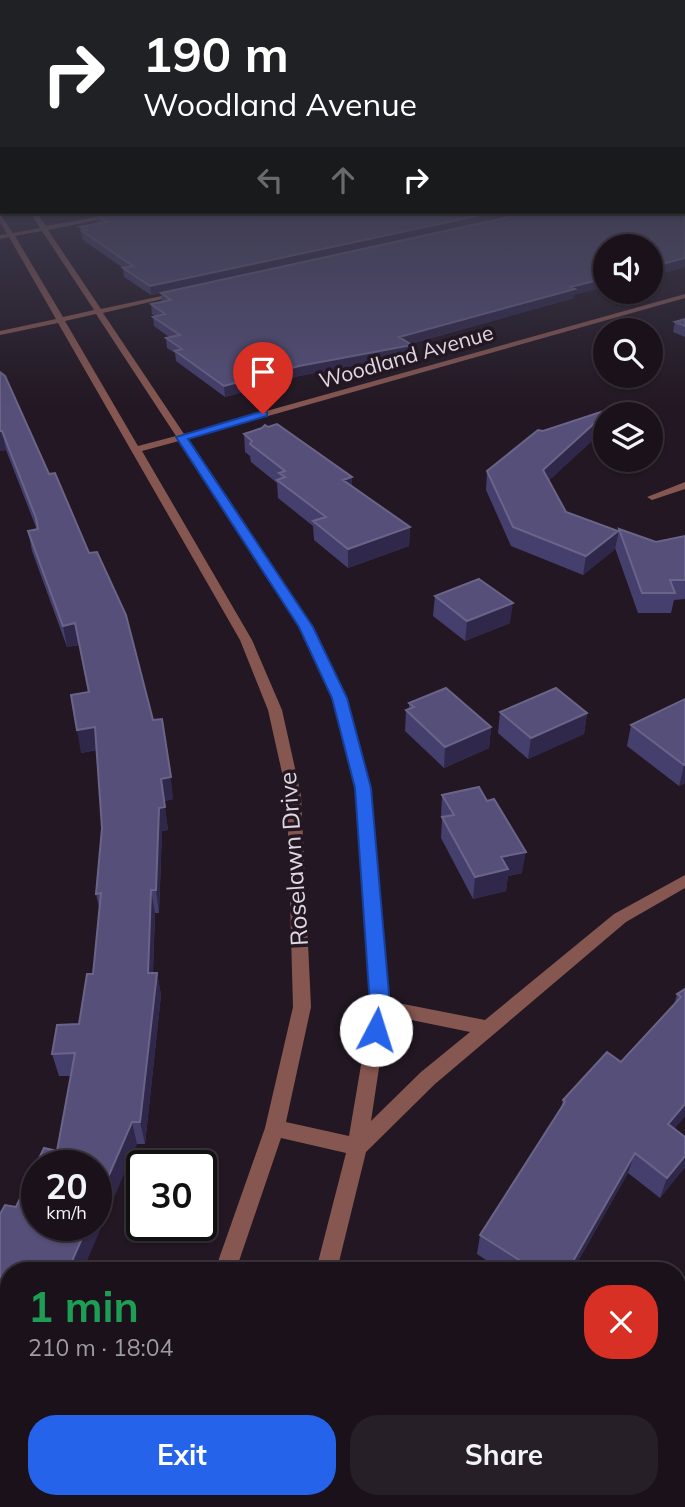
<!DOCTYPE html>
<html lang="en">
<head>
<meta charset="utf-8">
<style>
  body { margin:0; font-family:Mulish,sans-serif; background:#271f27; color:#f1f3f6; height:100vh; display:flex; flex-direction:column; font-size:26px; white-space:nowrap }
  * { box-sizing:border-box; margin:0 }
  p { font-size:23px; color:#9f9da2 }
  .icon { flex:none; width:38px; height:38px; fill:none; stroke:currentColor; stroke-width:2; stroke-linecap:round; stroke-linejoin:round }
  .map { position:relative; flex:1; overflow:hidden }
  .side { position:absolute; left:0px; top:1262px; width:686px; height:247px; display:flex; flex-direction:column; background:#1a111a; border-radius:28px 28px 0 0; box-shadow:0 2px 5px #0004,0 0 0 2px #383139 }
  .side>* { flex:none }
  .top-card { position:absolute; left:0px; top:0px; width:686px; height:214px; box-shadow:0 2px 5px #0004,0 0 0 2px #383139; background:#202124; color:#fff; overflow:hidden }
  .tools { position:absolute; left:593px; top:234px; display:grid; gap:14px }
  .tools a { display:grid; place-items:center; width:70px; height:70px; border-radius:50%; background:#1a111a; box-shadow:0 2px 5px #0004,0 0 0 2px #383139; font-size:35px }
  .speed { position:absolute; left:21px; top:1150px; display:flex; gap:14px; font-size:35px; font-weight:700; text-align:center }
  .speed>* { display:grid; place-content:center; width:91px; height:91px; border-radius:50%; background:#1a111a; box-shadow:0 2px 5px #0004,0 0 0 2px #383139; line-height:1 }
  .speed small { font-size:18px; font-weight:400 }
  .speed .limit { border:4px solid #111; border-radius:10px; background:#fff; color:#111 }
  .pin { position:absolute; display:grid; place-items:center; width:60px; height:60px; color:#fff; margin:-72px -30px; border-radius:50% 50% 50% 0; rotate:-45deg; box-shadow:0 0 7px #0007 }
  .pin .icon { rotate:45deg }
  .me { position:absolute; width:77px; margin:-38px; rotate:5deg; stroke-linejoin:round; filter:drop-shadow(0 0 5px #0008) }
  .turn { display:flex; align-items:center; gap:24px; height:147px; padding:0 28px; font-size:32px }
  .turn .icon { width:91px; height:91px; stroke-width:2.5 }
  .turn b { display:block; font-size:49px; line-height:60px }
  .lanes { display:flex; align-items:center; height:66px; padding:0 28px; background:#0003; justify-content:center; gap:35px; direction:ltr }
  .lanes .off { opacity:.35 }
  .round { display:grid; place-items:center; flex:none; width:74px; height:74px; border-radius:28px; background:#271f27 }
  .headline { display:flex; align-items:center; justify-content:space-between; height:119px; padding:0 28px }
  h1 { font-size:42px; font-weight:700; line-height:52px; color:#1e9e55 }
  .cta { display:flex; gap:14px; margin-top:auto; padding:14px 28px }
  .cta a { flex:1; height:80px; border-radius:28px; background:#2563eb; color:#fff; font-size:28px; font-weight:700; line-height:80px; text-align:center }
  .cta a+a { background:#271f27; color:#f1f3f6 }
  .map>svg:first-child { display:block }
  .lines { fill:none; stroke-linecap:round; stroke-linejoin:round }
  .street { fill:#865750; fill-rule:evenodd }
  .wall { fill:#453f6d }
  .shaded-wall { fill:#30284a }
  .building { fill:#554f79; stroke:#6b6489; stroke-width:2 }
  .route { fill:#2563eb; stroke:#184099; stroke-width:2 }
  .labels { text-anchor:middle; dominant-baseline:central; stroke-width:7; stroke-linejoin:round; paint-order:stroke }
  .far-street-label { font-size:21px; fill:#e0d8e0; stroke:#221722 }
  .street-label { font-size:24px; fill:#e0d8e0; stroke:#221722 }
</style>
</head>
<body>
<div class="map">
<svg width="685" height="1507" viewBox="0 0 685 1507">
  <rect width="100%" height="100%" fill="#221722"/>
  <g class="lines">
    <path class="street" d="M30,212H36L46,226L126,212H138L48,230L101,309L180,292L184,294L103,313L184,434L685,294V298L187,439L312,627L346,698L370,788L388,1001L485,1020L614,914L685,875V888L626,922L435,1084L366,1152L337,1270H316L346,1153L281,1138L236,1270H215L265,1128L293,1007L287,795L268,710L240,640L58,323L0,335V331L56,319L9,237L0,239V235L7,234L0,222V214L13,233L40,228ZM42,231L94,310L63,317L15,236ZM96,314L176,436L138,446L65,321ZM179,441L300,627L332,698L356,788L371,1006L349,1136L286,1122L311,1007L301,795L282,710L252,640L142,451ZM387,1015L470,1032L421,1072L371,1121Z
      M685,482V489L652,500L647,497Z
      M0,1458L9,1461V1485L0,1482Z
      M69,1500H110L113,1507H72Z
      M135,1500H159L157,1507H133Z
      M259,1500H283L282,1507H258Z"/>
  </g>
  <path class="wall" d="M685,197V267L651,276V247L574,295V298L410,344L412,355L299,376L225,397L176,361L175,353L167,348L166,338L169,337L154,326L153,317L155,316L152,314L151,304L162,302L161,293L151,295L124,277L123,268L83,240L80,227L97,223L95,215L86,216L78,212H684Z
    M685,319V337L673,332L675,322Z
    M0,372L153,720L173,799L164,801L168,830L162,831L159,913H155L153,973H157L161,995L145,1144H137L9,1270V1338L0,1336V1214L16,1207L57,1151L71,1076H59L52,1054L79,1024L93,974L100,911L96,894L102,828L97,750L81,753L88,692L79,645L67,647L32,551L28,531L37,530L6,450L0,451Z
    M610,409L609,415H606V428L549,480L566,512L618,531L614,550L583,575L511,546L486,490L487,471L543,431Z
    M244,434L352,477V486L410,527L409,546L348,568L314,540L313,526L278,498L277,483L251,462L250,456L245,452Z
    M619,529L656,542L685,536V599L674,600L671,613H638L615,548Z
    M435,596L510,623L465,641L433,616Z
    M685,699V783L679,786L627,746L631,725Z
    M409,703L491,727L489,748L444,768L405,731L406,710L409,709Z
    M500,712L587,713L584,734L528,759L498,733Z
    M442,795L522,873L508,876L506,891L473,899L441,838L442,819L441,816Z
    M685,989V1116L674,1129L685,1137V1167L660,1198L628,1173L573,1270H501L477,1254L480,1235L561,1108L563,1100L621,1062L674,1005L677,994Z
    M375,1500H500L498,1507H395Z"/>
  <path class="shaded-wall" d="M85,212H112L86,216Z
    M495,212H534L151,295L150,286Z
    M685,258V267L651,276V267Z
    M606,278V287L574,295V298L398,347L412,345V355L299,376L225,397L224,386L399,337L571,287Z
    M610,409L609,415H606V428L541,488L543,470Z
    M0,431H2L6,450L0,451Z
    M352,477V495L343,480Z
    M410,527L409,546L348,568V549Z
    M618,531L614,550L583,575L586,556Z
    M513,603L510,623L465,641L467,621Z
    M75,623L79,645L67,647L63,626Z
    M587,713L584,734L528,759L531,738Z
    M95,727L99,749L81,753L77,730Z
    M491,727L489,748L444,768L445,747Z
    M684,765H685V783L679,786Z
    M171,777L173,799L164,801L168,830L162,831L159,913L156,890L159,808L161,779Z
    M526,852L522,873L508,876L506,891L473,899L475,877L501,857Z
    M151,890L155,913L152,996L148,973Z
    M157,973L161,995L145,1144L140,1122Z
    M685,1104V1116L661,1145L668,1124Z
    M132,1122L137,1144L83,1270H68L88,1225H96V1205Z
    M635,1153L628,1173L573,1270H568Z
    M685,1156V1167L660,1198L667,1178Z"/>
  <path class="building" d="M684,197L685,258L651,267V247H606V278L571,287L575,289L399,337L412,345L299,366L224,386L175,351L182,349L166,338L180,335L153,317L165,314L151,304L171,300L161,293L532,212H684Z
    M109,212H495L150,286L123,268L133,266L82,231L86,230L80,227L107,222L95,214Z
    M685,319V326L675,322Z
    M0,372L5,376L49,474L55,473L89,553L97,552L126,615L153,720L162,719L171,777L161,779L165,807L159,808L156,890H151L148,973H157L140,1122H132L96,1205V1166H37V1225H88L68,1270H9V1321L0,1319V1214L5,1205L16,1207L44,1148L57,1151L75,1053L52,1054L57,1025L79,1024L87,974H93L101,893L96,894L102,828L95,727L77,730L71,695L89,692L75,623L63,626L28,531L38,529L36,518L2,431H0Z
    M610,409L543,470L566,512L618,531L586,556L513,527L487,471L538,430L543,431Z
    M277,424L352,477L343,480L410,527L348,549L313,521L326,517L277,480L285,477L279,473L285,471L250,444L252,441L244,434L262,428L265,425L268,427Z
    M619,529L656,542L685,536V580H670L675,593H642Z
    M479,579L513,603L467,621L435,596Z
    M446,688L491,727L445,747L406,710L414,707L409,703Z
    M556,688L587,713L531,738L500,712Z
    M685,699V765H684L631,725Z
    M479,787L487,801L494,799L526,852L501,857L508,869L475,877L442,817L454,815L442,795Z
    M685,989V1104L668,1124L685,1137V1156L667,1178L635,1153L568,1270H535L480,1235L565,1102L563,1100L607,1052L621,1062L681,997L677,994Z
    M439,1500H500L498,1507H459Z"/>
  <linearGradient id="sky" x2="0" y2="1"><stop stop-color="#130d13"/><stop offset="0.48" stop-color="#3e3c4f"/><stop offset="1" stop-color="#3e3c4f" stop-opacity="0"/></linearGradient>
  <rect width="685" height="408" fill="url(#sky)"/>
  <path class="route" d="M263,411L267,412V416L188,439L313,627L347,698L371,788L390,1006L384,1036L376,1038L369,1036L366,1030L370,1006L355,788L332,698L299,627L176,437Z"/>
  <g class="labels">
    <g class="far-street-label">
      <text transform="translate(406 356) rotate(-16)">Woodland Avenue</text>
    </g>
    <g class="street-label">
      <text transform="translate(293 859) rotate(-94)">Roselawn Drive</text>
    </g>
  </g>
</svg>
<div class="tools">
<a><svg class="icon" aria-label="sound" viewBox="0 0 24 24"><path d="M4 9h4l5-4v14l-5-4H4zM17 9q2 3 0 6"/></svg></a>
<a><svg class="icon" aria-label="search" viewBox="0 0 24 24"><circle cx="10" cy="10" r="6"/><path d="M15 15l6 6"/></svg></a>
<a><svg class="icon" aria-label="layers" viewBox="0 0 24 24"><path d="M12 4l9 5-9 5-9-5zM3 14l9 5 9-5"/></svg></a>
</div>
<div class="speed"><div>20<small>km/h</small></div><div class="limit">30</div></div>
<div class="pin" style="left:263px;top:414px;background:#d93025"><svg class="icon" aria-label="arrive" viewBox="0 0 24 24"><path d="M6 21V4h12l-3 4 3 4H6"/></svg></div>
<svg class="me" style="left:376px;top:1030px" viewBox="-20 -20 40 40"><circle r="19" fill="#fff"/><path d="M0-13L10 11 0 6-10 11z" fill="#2563eb"/></svg>
<div class="top-card">
<div class="turn"><svg class="icon" aria-label="right" viewBox="0 0 24 24"><path d="M7 20v-9h11M14 6l5 5-5 5"/></svg><div><b>190 m</b>Woodland Avenue</div></div>
<div class="lanes"><svg class="icon off" aria-label="left" viewBox="0 0 24 24"><path d="M17 20v-9H6M10 6l-5 5 5 5"/></svg><svg class="icon off" aria-label="ahead" viewBox="0 0 24 24"><path d="M12 20V5M6 11l6-6 6 6"/></svg><svg class="icon" aria-label="right" viewBox="0 0 24 24"><path d="M7 20v-9h11M14 6l5 5-5 5"/></svg></div>
</div>
<section class="side">
<div class="headline"><div><h1>1 min</h1><p>210 m · 18:04</p></div><a class="round" style="background:#d93025;color:#fff"><svg class="icon" aria-label="close" viewBox="0 0 24 24"><path d="M6 6l12 12M18 6L6 18"/></svg></a></div>
<div class="cta"><a>Exit</a><a>Share</a></div>
</section>
</div>
</body>
</html>
